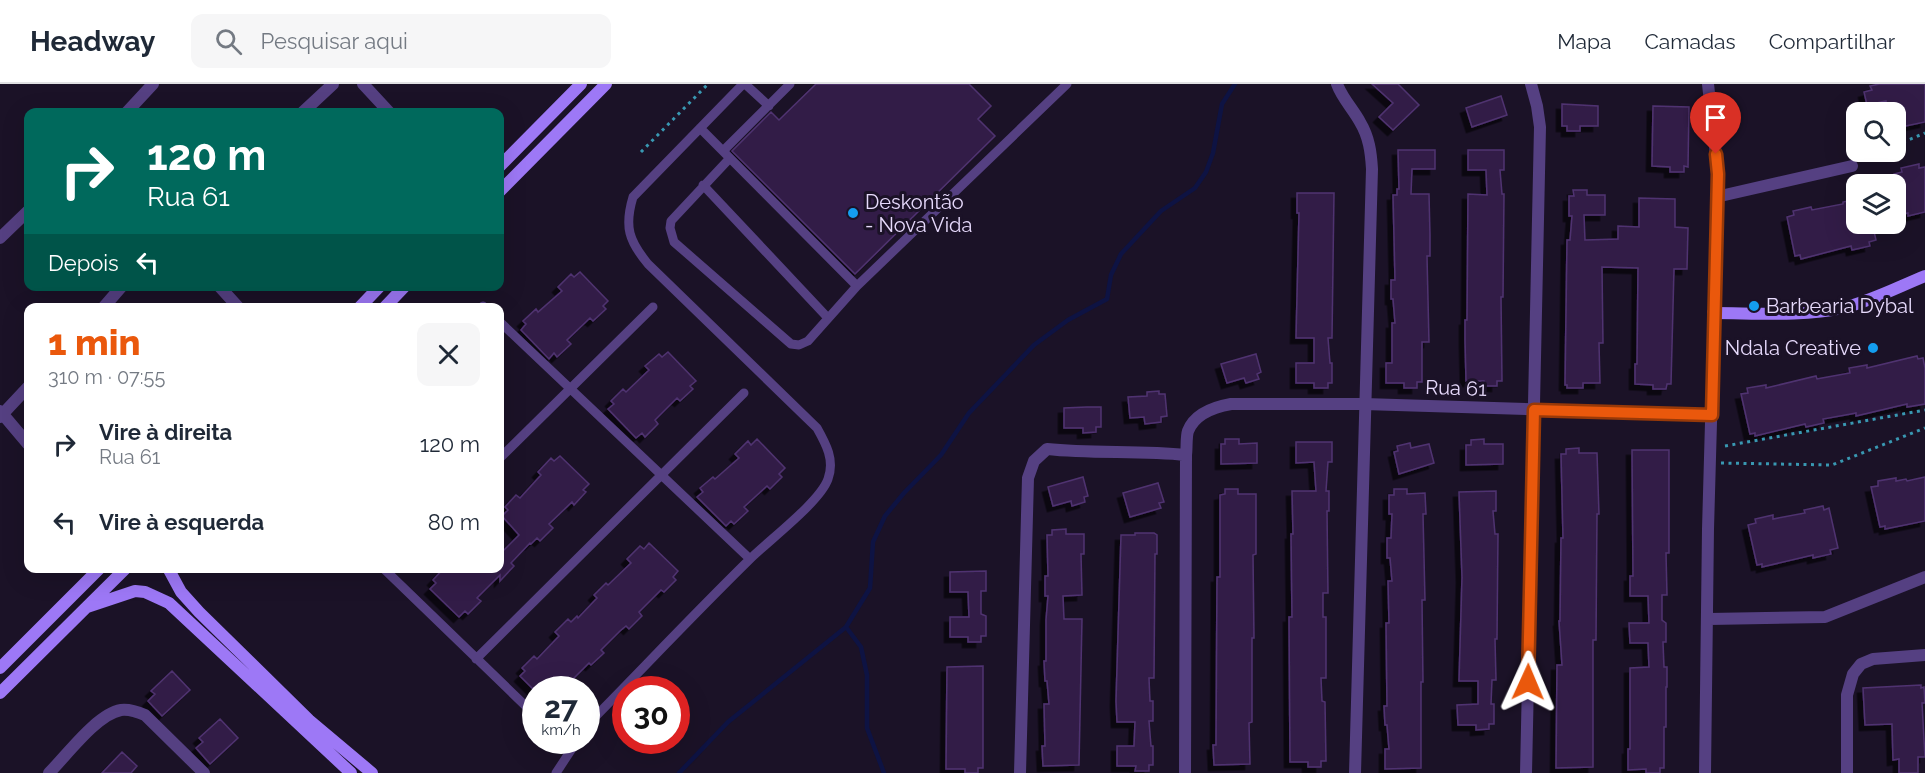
<!DOCTYPE html>
<html lang="pt">
<head>
<meta charset="utf-8">
<style>
  body { margin:0; font-family:Raleway,sans-serif; background:#f6f6f7; color:#1f2937; height:100vh; display:flex; flex-direction:column; font-size:22px; white-space:nowrap }
  * { box-sizing:border-box; margin:0 }
  p { font-size:20px; color:#747a83 }
  .icon { flex:none; width:33px; height:33px; fill:none; stroke:currentColor; stroke-width:2; stroke-linecap:round; stroke-linejoin:round }
  .map { position:relative; flex:1; overflow:hidden }
  .panel { position:absolute; left:24px; top:219px; width:480px; height:270px; display:flex; flex-direction:column; background:#fff; border-radius:12px; box-shadow:0 6px 24px #0002 }
  .panel>* { flex:none }
  .guide { position:absolute; left:24px; top:24px; width:480px; height:183px; border-radius:12px; box-shadow:0 6px 24px #0002; background:#00695c; color:#fff; overflow:hidden }
  .fabs { position:absolute; left:1846px; top:18px; display:grid; gap:12px }
  .fabs a { display:grid; place-items:center; width:60px; height:60px; border-radius:12px; background:#fff; box-shadow:0 6px 24px #0002; font-size:30px }
  .speed { position:absolute; left:522px; top:592px; display:flex; gap:12px; font-size:30px; font-weight:700; text-align:center }
  .speed>* { display:grid; place-content:center; width:78px; height:78px; border-radius:50%; background:#fff; box-shadow:0 6px 24px #0002; line-height:1 }
  .speed small { font-size:15px; font-weight:400 }
  .speed .limit { border:9px solid #d22; background:#fff; color:#111 }
  .pin { position:absolute; display:grid; place-items:center; width:51px; height:51px; color:#fff; margin:-62px -26px; border-radius:50% 50% 50% 0; rotate:-45deg; box-shadow:0 0 6px #0007 }
  .pin .icon { rotate:45deg }
  .me { position:absolute; width:66px; margin:-33px; rotate:1deg; stroke-linejoin:round; filter:drop-shadow(0 0 4px #0008) }
  .turn { display:flex; align-items:center; gap:21px; height:126px; padding:0 24px; font-size:27px }
  .turn .icon { width:78px; height:78px; stroke-width:2.5 }
  .turn b { display:block; font-size:42px; line-height:51px }
  .then { display:flex; align-items:center; height:57px; padding:0 24px; background:#0003; gap:12px; font-size:22px }
  .round { display:grid; place-items:center; flex:none; width:63px; height:63px; border-radius:12px; background:#f6f6f7 }
  .overview { display:flex; align-items:center; justify-content:space-between; height:102px; padding:0 24px }
  h1 { font-size:36px; font-weight:800; line-height:45px; color:#ea580c }
  ul { padding:0; list-style:none }
  li { display:flex; align-items:center; gap:18px; height:78px; padding:0 24px }
  li div { flex:1 }
  li b { display:block; font-size:22px }
  li em { font-style:normal }
  header { display:flex; align-items:center; gap:36px; box-sizing:border-box; height:84px; padding:0 30px; background:#fff; border-bottom:2px solid #e0e1e3 }
  header strong { font-size:28px }
  nav { display:flex; gap:33px; margin-inline-start:auto; font-size:21px }
  .search { width:420px; height:54px; background:#f6f6f7; display:flex; align-items:center; gap:15px; box-sizing:border-box; padding:0 21px; border-radius:12px; color:#747a83; font-size:22px }
  .map>svg:first-child { display:block }
  .lines { fill:none; stroke-linecap:round; stroke-linejoin:round }
  .stream { stroke:#0e1343; stroke-width:4.5 }
  .building { fill:#321f46; stroke:#503371; stroke-width:1.5; filter:url(#shadow) }
  .path { stroke:#3998b2; stroke-width:3; stroke-dasharray:3 4.5; stroke-linecap:butt }
  .lane { stroke:#554082; stroke-width:9 }
  .street { stroke:#554082; stroke-width:12 }
  .secondary { stroke:#9d78f6; stroke-width:12 }
  .route-casing { stroke:#983908; stroke-width:15 }
  .route { stroke:#ea580c; stroke-width:10 }
  .poi-dot { fill:#149def; stroke:#1b1227; stroke-width:2 }
  .labels { text-anchor:middle; dominant-baseline:central; stroke-width:6; stroke-linejoin:round; paint-order:stroke }
  .poi-label { font-size:20px; fill:#e7dafc; stroke:#1b1227; text-anchor:start }
  .street-label { font-size:20px; fill:#e7dafc; stroke:#1b1227 }
</style>
</head>
<body>
<header>
<strong>Headway</strong>
<div class="search"><svg class="icon" aria-label="search" viewBox="0 0 24 24"><circle cx="10" cy="10" r="6"/><path d="M15 15l6 6"/></svg>Pesquisar aqui</div>
<nav><a>Mapa</a><a>Camadas</a><a>Compartilhar</a></nav>
</header>
<div class="map">
<svg width="1925" height="689" viewBox="0 0 1925 689">
  <defs>
    <filter id="shadow"><feDropShadow dx="-5.5" dy="5.5" stdDeviation="0" flood-color="#0009"/></filter>
  </defs>
  <rect width="100%" height="100%" fill="#1b1227"/>
  <g class="lines">
    <path class="stream" d="M846,543L861,563L867,591V644L884,689
      M679,689L728,638L846,543L870,504L873,458L885,432L904,409L941,371L969,329L1034,261L1068,236L1107,215L1111,191L1121,170L1161,127L1195,104L1206,88L1213,69L1222,20L1235,0"/>
  </g>
  <path class="building" d="M816,0H969L991,22L978,35L995,52L855,190L732,67L771,28L779,36Z
    M1372,0H1398L1419,21L1393,46L1379,33L1393,19Z
    M1879,0H1925V38L1896,44V28H1888L1886,17L1867,21L1864,8L1872,6L1870,2Z
    M1501,12L1507,31L1472,43L1466,24Z
    M1562,20L1598,22V42H1580V47H1567V42H1562Z
    M1653,22L1689,23L1688,83L1684,82V88H1670V83L1652,82Z
    M1398,66H1435V85H1412L1411,110H1429L1430,151V172H1427L1429,258H1422V298H1417V304H1404V299H1386V279H1392V239H1395L1393,215H1391V196H1395L1393,111H1397V105H1399Z
    M1468,66H1504V86H1500L1502,110H1504L1503,213H1501L1502,297H1497V302H1484V297H1466L1465,256V236H1467L1468,110L1487,111L1486,86H1468Z
    M1919,80V84L1925,83V128L1908,132V129L1903,130L1894,90L1902,88L1901,84Z
    M1573,106H1587V111H1605V131H1584L1585,156L1618,155V142L1639,143V114L1675,115V143L1688,144L1687,185H1674L1671,300H1667L1666,305H1653V301L1635,300V280H1637L1638,184L1602,183L1603,259H1599L1600,299H1583V304H1567V301H1565L1567,156H1570L1572,132H1569V112H1574Z
    M1297,109H1334L1332,254H1328L1330,279H1332V299H1328V304H1314V299H1296V279H1314V254H1296L1299,129H1297Z
    M1857,115V146L1873,143L1876,156L1869,158L1870,162L1852,166L1851,162L1801,175L1800,171L1795,172L1787,133L1794,131L1793,127L1811,123L1812,126L1843,120V118Z
    M580,188L608,217L603,222L606,225L593,237L590,234L567,256L571,260L557,273L554,269L549,275L521,246L526,240L523,237L536,225L538,228L562,207L558,203L571,190L574,193Z
    M668,268L696,297L690,302L693,305L680,317L677,314L655,336L658,340L645,353L642,349L636,354L608,325L614,320L611,317L623,305L626,308L649,286L645,282L659,270L662,273Z
    M1256,270L1261,288L1257,290L1259,295L1246,299L1244,294L1227,299L1221,280Z
    M1917,272L1918,275L1923,274L1925,284V320L1907,323V320L1856,332V329L1851,330L1823,335L1824,339L1806,343L1805,340L1755,352V349L1750,350L1741,310L1748,309L1747,304L1766,301V304L1816,292L1817,295L1822,294L1850,289L1849,284L1867,281V284Z
    M1159,307V310H1165L1167,332L1161,333V338L1145,340L1144,333L1130,334L1128,313L1147,312V308Z
    M1087,323H1101V343H1096V348L1083,349V344H1064V324Z
    M757,355L785,384L779,390L782,393L770,405L767,402L744,423L748,427L734,440L731,437L726,442L697,413L703,408L700,404L713,393L715,395L739,374L735,370L748,357L751,361Z
    M1225,355H1239V360L1257,359V379L1221,380V360H1225Z
    M1484,355V360H1503V380L1466,381V361H1471V356Z
    M1296,358H1332V378H1328L1326,407H1329V427H1327L1328,509H1323V533H1326V594H1321L1322,617L1325,618L1326,677H1321V683H1308V678H1290L1289,533H1292L1291,450H1293L1292,407H1316L1314,378L1296,379Z
    M1410,359L1411,364L1429,360L1434,379L1399,390L1394,368L1398,367L1397,362Z
    M1579,364V369H1597L1599,430H1597L1596,556H1593V683L1556,684L1557,581H1562L1559,537H1560L1561,454H1563L1561,370H1566V365Z
    M1632,366H1669V469H1666L1667,511H1662V536L1666,539V558H1663L1664,583H1667V603H1666V643H1664V684H1660V689H1646V685L1628,686V665H1630V584L1649,583L1648,559H1630L1629,539H1649L1648,512H1630V492H1633Z
    M560,372L589,400L583,406L586,408L574,421L572,418L549,440L553,444L540,457L537,454L531,460L530,459L511,479L514,482L500,497V491L477,514L481,517L468,530L465,527L459,533L430,505L436,499L433,496L444,484H500V467L501,469L519,451L502,432L508,426L505,423L516,411L520,414L541,391L538,388L551,374L554,377Z
    M1083,393L1088,412L1084,413L1085,418L1072,422L1071,417L1053,422L1048,403Z
    M1925,393V437L1885,445V442L1880,443L1871,403L1878,402V397L1896,394V397L1906,395L1907,397Z
    M1158,399L1164,418L1159,419L1161,424L1130,433L1123,409Z
    M1225,405H1238V410H1256V470L1253,471L1254,554H1252V638L1249,639L1250,680L1214,681L1213,661H1216L1217,493H1220V411L1225,410Z
    M1394,405H1407V410L1425,409L1426,430H1423L1425,516H1422L1423,598H1421V684L1385,685V665H1389L1387,641H1385L1384,622H1387L1386,539H1389L1388,497H1392L1390,474H1387V454H1391L1392,430H1389V411H1394Z
    M1496,407V427H1493L1495,450H1498L1497,555H1495L1496,596H1492L1491,620H1494V640H1489V645L1476,646V641H1458L1457,621L1478,620V597H1459L1462,493L1459,408Z
    M1823,422L1824,426L1829,424L1838,464L1830,466L1831,470L1813,474V471L1762,483V480L1757,481L1748,441L1756,439L1755,435L1773,431V435L1805,429L1804,426Z
    M1066,445V450H1084V470H1081L1082,511L1063,512L1064,535H1082L1079,681L1043,682L1042,662H1045L1044,620H1049L1047,597H1045L1044,577H1046V536L1048,512H1045V492H1048L1047,451H1052V446Z
    M1135,449H1154L1157,451V470H1155L1154,594H1149L1150,617H1153V637H1149L1151,662H1153V681H1149V687H1135L1136,682H1117V662H1134L1135,638H1117L1116,617L1121,451H1135Z
    M649,459L678,487L673,493L676,496L664,508L661,506L639,528L642,532L629,545L626,542L620,547L601,566L604,569L591,581L589,579L562,606H534L520,592L525,587L522,584L534,572L537,575L559,552L555,548L568,535L571,538L577,532L578,534L597,514L594,511L606,499L608,501L631,479L627,475L640,462L644,465Z
    M986,487V507H981V530L986,532V552H981V558H968V553H950V533H969L968,508H950V488Z
    M983,582V684H978V689H965V685H946L947,583Z
    M172,587L190,606L162,632L148,617L155,610L151,607Z
    M1921,601V604L1924,603L1925,619H1922L1925,673H1918V689H1899V675L1893,676L1892,640L1865,641L1863,604Z
    M220,635L238,654L210,680L196,664L203,658L199,654Z
    M122,668L137,682L131,689H102Z"/>
  <g class="lines">
    <path class="path" d="M1896,61L1925,49
      M641,68L708,0
      M1864,75L1881,68
      M1725,362L1925,326
      M1721,379L1832,381L1925,344"/>
    <path class="lane" d="M745,0L769,22
      M700,44L857,202
      M723,67L790,0
      M730,74L671,137L670,144L674,158L791,260L799,261L808,257L857,202L1067,0
      M703,101L828,234
      M483,222L484,224
      M500,238L750,475
      M500,374L653,223
      M383,484L536,632
      M476,575L744,309
      M586,644L595,633C647,580 697,527 749,476C768,457 820,418 828,395C835,376 826,360 817,344L648,180C629,157 624,143 633,113L743,0
      M561,657L570,666
      M556,689L577,657"/>
    <path class="street" d="M363,0L389,28
      M1337,0C1342,14 1353,25 1360,38C1369,53 1371,68 1372,85L1355,689
      M127,28L153,0
      M303,28L333,0
      M1716,113L1852,82
      M0,154L28,127
      M219,202L239,224
      M103,224L122,202
      M0,327L28,360
      M0,333L28,303
      M1709,535L1825,533L1925,493
      M49,689C67,671 97,630 121,626C130,625 138,628 145,631L204,689
      M1020,689L1028,394L1034,377L1047,365C1093,370 1140,366 1186,371
      M1185,689L1186,371C1187,364 1186,353 1188,347C1195,329 1214,323 1231,320H1364L1712,331
      M1526,689L1540,43L1537,22L1531,0
      M1705,689L1708,445L1718,90L1708,0
      M1847,689V611L1853,590L1861,580L1873,575L1925,571"/>
    <path class="secondary" d="M500,82L581,0
      M500,107L606,0
      M359,224L380,202
      M384,224L405,202
      M1713,229C1754,229 1803,233 1843,224C1871,217 1898,203 1925,192
      M168,484L181,508L199,528L309,636L372,689
      M87,523L135,507L145,508L169,519L351,689
      M0,584L100,484
      M0,609L126,484"/>
  </g>
  <g class="lines">
    <g class="route-casing">
      <path id="route" d="M1528,598L1534,326L1712,331L1718,90L1716,70"/>
    </g>
    <use href="#route" class="route"/>
  </g>
  <g class="poi-dot">
    <circle cx="853" cy="129" r="6"/>
    <circle cx="1754" cy="222" r="6"/>
    <circle cx="1873" cy="264" r="6"/>
  </g>
  <g class="labels">
    <g class="poi-label">
      <text x="865" y="118">Deskontão<tspan x="865" dy="23">- Nova Vida</tspan></text>
      <text x="1766" y="222">Barbearia Dybal</text>
      <text x="1861" y="264" text-anchor="end">Ndala Creative</text>
    </g>
    <g class="street-label">
      <text transform="translate(1456 304) rotate(2)">Rua 61</text>
    </g>
  </g>
</svg>
<div class="fabs">
<a><svg class="icon" aria-label="search" viewBox="0 0 24 24"><circle cx="10" cy="10" r="6"/><path d="M15 15l6 6"/></svg></a>
<a><svg class="icon" aria-label="layers" viewBox="0 0 24 24"><path d="M12 4l9 5-9 5-9-5zM3 14l9 5 9-5"/></svg></a>
</div>
<div class="speed"><div>27<small>km/h</small></div><div class="limit">30</div></div>
<div class="pin" style="left:1716px;top:70px;background:#d93025"><svg class="icon" aria-label="arrive" viewBox="0 0 24 24"><path d="M6 21V4h12l-3 4 3 4H6"/></svg></div>
<svg class="me" style="left:1528px;top:598px" viewBox="-20 -20 40 40"><path d="M0-17L14 15 0 8-14 15z" fill="#ea580c" stroke="#fff" stroke-width="4"/></svg>
<div class="guide">
<div class="turn"><svg class="icon" aria-label="right" viewBox="0 0 24 24"><path d="M7 20v-9h11M14 6l5 5-5 5"/></svg><div><b>120 m</b>Rua 61</div></div>
<div class="then">Depois<svg class="icon" aria-label="left" viewBox="0 0 24 24"><path d="M17 20v-9H6M10 6l-5 5 5 5"/></svg></div>
</div>
<section class="panel">
<div class="overview"><div><h1>1 min</h1><p>310 m · 07:55</p></div><a class="round"><svg class="icon" aria-label="close" viewBox="0 0 24 24"><path d="M6 6l12 12M18 6L6 18"/></svg></a></div>
<ul>
<li><svg class="icon" aria-label="right" viewBox="0 0 24 24"><path d="M7 20v-9h11M14 6l5 5-5 5"/></svg><div><b>Vire à direita</b><p>Rua 61</p></div><em>120 m</em></li>
<li><svg class="icon" aria-label="left" viewBox="0 0 24 24"><path d="M17 20v-9H6M10 6l-5 5 5 5"/></svg><div><b>Vire à esquerda</b></div><em>80 m</em></li>
</ul>
</section>
</div>
</body>
</html>
